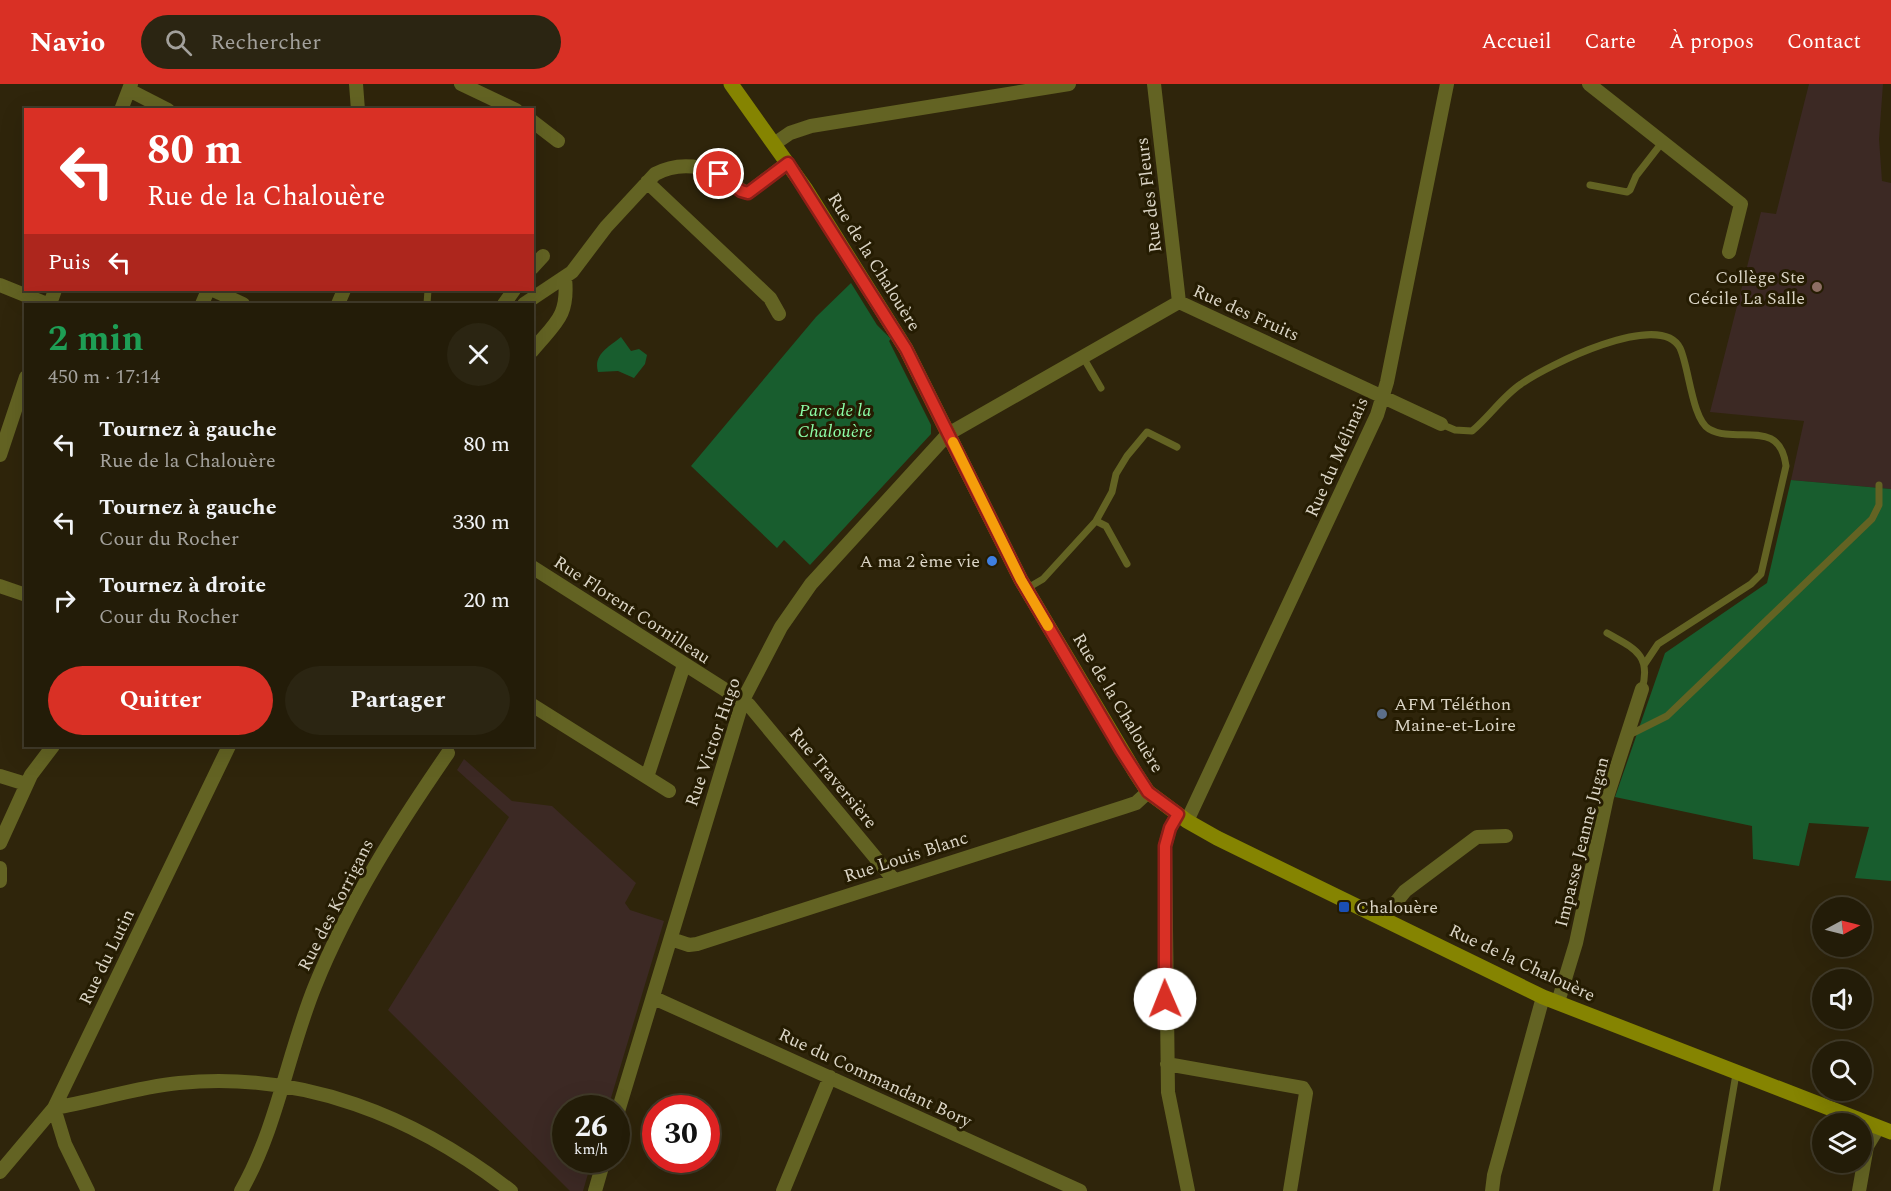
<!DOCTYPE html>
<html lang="fr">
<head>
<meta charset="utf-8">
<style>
  body { margin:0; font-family:Spectral,serif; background:#2b2512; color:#f1f3f6; height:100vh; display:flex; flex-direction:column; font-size:22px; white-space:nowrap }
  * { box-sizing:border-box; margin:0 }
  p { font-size:20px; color:#a3a19c }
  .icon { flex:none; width:33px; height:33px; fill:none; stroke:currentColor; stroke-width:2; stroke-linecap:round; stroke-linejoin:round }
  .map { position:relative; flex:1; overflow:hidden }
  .panel { position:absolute; left:24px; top:219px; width:510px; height:444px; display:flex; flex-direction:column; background:#231c08; border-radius:0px; box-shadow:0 6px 24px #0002,0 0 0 2px #403a29 }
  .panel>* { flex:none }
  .guide { position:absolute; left:24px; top:24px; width:510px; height:183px; border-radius:0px; box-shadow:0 6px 24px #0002,0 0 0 2px #403a29; background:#d93025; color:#fff; overflow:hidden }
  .needle { width:39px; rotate:83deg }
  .controls { position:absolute; left:1812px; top:813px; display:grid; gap:12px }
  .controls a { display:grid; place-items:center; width:60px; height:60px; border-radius:50%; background:#231c08; box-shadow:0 6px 24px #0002,0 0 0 2px #403a29; font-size:30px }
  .speed { position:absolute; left:552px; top:1011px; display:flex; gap:12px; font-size:30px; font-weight:700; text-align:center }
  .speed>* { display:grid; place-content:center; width:78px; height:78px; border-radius:50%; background:#231c08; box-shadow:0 6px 24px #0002,0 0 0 2px #403a29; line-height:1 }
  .speed small { font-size:15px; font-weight:400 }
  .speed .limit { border:9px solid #d22; background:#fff; color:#111 }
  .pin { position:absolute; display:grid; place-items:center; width:51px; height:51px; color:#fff; margin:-26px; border:3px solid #fff; border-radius:50%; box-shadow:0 2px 6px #0007 }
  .me { position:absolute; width:66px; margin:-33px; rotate:359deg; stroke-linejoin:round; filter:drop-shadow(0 0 4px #0008) }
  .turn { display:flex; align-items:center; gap:21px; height:126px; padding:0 24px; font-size:27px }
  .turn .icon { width:78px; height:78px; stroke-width:2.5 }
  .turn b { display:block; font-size:42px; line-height:51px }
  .then { display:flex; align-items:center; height:57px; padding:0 24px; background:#0003; gap:12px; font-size:22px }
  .round { display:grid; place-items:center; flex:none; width:63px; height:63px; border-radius:32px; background:#2b2512 }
  .overview { display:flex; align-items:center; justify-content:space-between; height:102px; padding:0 24px }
  h1 { font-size:36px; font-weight:700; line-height:45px; color:#1e9e55 }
  .action { display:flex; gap:12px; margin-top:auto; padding:12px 24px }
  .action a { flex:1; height:69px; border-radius:36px; background:#d93025; color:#fff; font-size:24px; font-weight:700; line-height:69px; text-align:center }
  .action a+a { background:#2b2512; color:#f1f3f6 }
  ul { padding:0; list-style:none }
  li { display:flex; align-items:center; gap:18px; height:78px; padding:0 24px }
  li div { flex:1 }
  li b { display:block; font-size:22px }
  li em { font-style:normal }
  header { display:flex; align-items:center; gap:36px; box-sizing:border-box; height:84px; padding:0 30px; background:#d93025; color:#fff }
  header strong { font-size:28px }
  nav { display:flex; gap:33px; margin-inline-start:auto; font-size:21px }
  .search { width:420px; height:54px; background:#2b2512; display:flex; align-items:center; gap:15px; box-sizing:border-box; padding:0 21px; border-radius:33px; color:#a3a19c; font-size:22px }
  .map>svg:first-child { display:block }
  .education { fill:#3c2924 }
  .green { fill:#185d2e }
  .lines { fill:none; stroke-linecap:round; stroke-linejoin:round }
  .lane { stroke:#636323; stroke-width:7 }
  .street { stroke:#636323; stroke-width:14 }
  .secondary { stroke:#858401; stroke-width:15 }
  .route-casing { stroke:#8d1f18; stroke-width:15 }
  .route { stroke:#d93025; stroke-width:10 }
  .slow { stroke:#f59e0b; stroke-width:10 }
  .education-dot { fill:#8d6e63; stroke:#251c02; stroke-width:2 }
  .shop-dot { fill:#3f7fe0; stroke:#251c02; stroke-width:2 }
  .service-dot { fill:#5c6f8a; stroke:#251c02; stroke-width:2 }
  .transit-dot { fill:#1a4fb4; stroke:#251c02; stroke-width:2 }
  .labels { text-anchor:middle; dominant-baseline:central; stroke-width:6; stroke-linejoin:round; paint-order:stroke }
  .street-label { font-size:18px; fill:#dbd5c6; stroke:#251c02 }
  .poi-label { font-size:18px; fill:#dbd5c6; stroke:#251c02; text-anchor:end }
  .park-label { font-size:18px; font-style:italic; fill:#8cfea7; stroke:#251c02 }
</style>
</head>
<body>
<header>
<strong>Navio</strong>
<div class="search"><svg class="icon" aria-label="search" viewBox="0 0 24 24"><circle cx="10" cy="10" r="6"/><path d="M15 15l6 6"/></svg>Rechercher</div>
<nav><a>Accueil</a><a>Carte</a><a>À propos</a><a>Contact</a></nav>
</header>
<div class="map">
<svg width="1891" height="1107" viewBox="0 0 1891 1107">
  <rect width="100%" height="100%" fill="#2f250b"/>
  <path class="education" d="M1809,0H1883L1879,55L1882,97L1891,99V405L1791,396L1804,337L1710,328L1761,128L1776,130Z
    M464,675L512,717L552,722L636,799L625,819L630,826L664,837L608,1024H566V1076H592L583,1107H570L388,926L509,733L457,686Z"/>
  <path class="green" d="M851,199L877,241L891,255L889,257L931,341V350L810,481L784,456L777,464L691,382L816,233Z
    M621,253L631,267L639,265L647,271L645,280L634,294L618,287L598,288C593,270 609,263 621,253Z
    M1791,396L1891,405V797L1855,794L1869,743L1809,739L1799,782L1753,775L1752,742L1615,713L1665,569L1767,499Z"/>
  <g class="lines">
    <path class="lane" d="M1590,101L1627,108L1630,106L1636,92L1664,56
      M427,220L428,206
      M1083,273L1101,304
      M1441,340L1455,346L1472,347C1489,333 1503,312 1521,300C1546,282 1660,225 1680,264C1689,283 1692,335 1709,345C1737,361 1780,333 1786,382L1761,490L1751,500L1658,560L1644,581
      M1096,437L1106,442L1127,480
      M1026,505L1043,495L1096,437L1112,408L1116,390L1127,372L1147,348L1177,363
      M1607,549C1633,564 1652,570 1642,605
      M1629,651L1667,632L1872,435L1879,421V401
      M1716,1107L1736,990"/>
    <path class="street" d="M356,0L358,26
      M461,0L516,26
      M1154,0L1179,218
      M1589,0L1741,120L1729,168
      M129,6L168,26
      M121,26L131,0
      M532,37L558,57
      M774,60L790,49L811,42L1069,0
      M647,98L770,214L779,230
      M532,184L543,172
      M0,201L47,220
      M213,206L243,220
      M1179,218L1441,340
      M50,220L55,206
      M202,220L208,206
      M338,220L344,206
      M504,220L514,206
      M524,220L572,188L606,143L655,90C679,77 707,81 728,96C735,101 740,107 748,109L787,79
      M532,267C555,239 569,233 565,194
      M0,371L26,293
      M532,483L749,621L894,796
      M0,502L26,511
      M532,621L669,707
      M0,692L26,700
      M647,693L684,581
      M1178,730L1170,744L1165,762L1168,1008L1188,1107
      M1187,737L1377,331L1387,298L1447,0
      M0,759L31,691L53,662
      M0,784V797
      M1383,834L1405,807L1477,753L1506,752
      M671,855L689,861L697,860L1124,723L1136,719L1148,708
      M654,914L1080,1107
      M1558,918L1576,859L1607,713L1642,605
      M1167,980L1303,1004L1306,1009L1290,1107
      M54,1024C96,1017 137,1003 179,999C303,987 415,1032 511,1107
      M54,1024L65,1060L88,1107
      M616,1034L743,616L781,543L811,500L948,350L1179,218
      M0,1088L54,1024L229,662
      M241,1107C277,1044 288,968 315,902C349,818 397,743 448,669
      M595,1107L604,1076
      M783,1107L830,993
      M1492,1107L1494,1091L1543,913
      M1859,1107L1867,1062L1878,1044"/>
    <path class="secondary" d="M731,0L805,104L906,265L1021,496L1135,688L1148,708L1187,737L1217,754L1543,913L1891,1048"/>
  </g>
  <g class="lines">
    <g class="route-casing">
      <path id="route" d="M719,90L741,107L748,109L788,79L906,265L1021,496L1121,666L1148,708L1178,730L1170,744L1165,762V915"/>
    </g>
    <use href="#route" class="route"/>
    <path class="slow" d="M953,358L1021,496L1048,542"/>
  </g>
  <circle class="education-dot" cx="1817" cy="203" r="6"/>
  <circle class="shop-dot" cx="992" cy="477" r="6"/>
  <circle class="service-dot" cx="1382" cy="630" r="6"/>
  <rect class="transit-dot" x="1338" y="817" width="12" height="12" rx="3"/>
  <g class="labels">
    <g class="street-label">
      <text transform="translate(1149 111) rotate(-97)">Rue des Fleurs</text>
      <text transform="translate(874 178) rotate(58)">Rue de la Chalouère</text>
      <text transform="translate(1246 229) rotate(24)">Rue des Fruits</text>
      <text transform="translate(1337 373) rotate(-66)">Rue du Mélinais</text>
      <text transform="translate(632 526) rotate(33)">Rue Florent Cornilleau</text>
      <text transform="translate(1118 619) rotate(59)">Rue de la Chalouère</text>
      <text transform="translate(713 658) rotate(-71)">Rue Victor Hugo</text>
      <text transform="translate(833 694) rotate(50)">Rue Traversière</text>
      <text transform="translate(1582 758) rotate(-76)">Impasse Jeanne Jugan</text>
      <text transform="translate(906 773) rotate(-18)">Rue Louis Blanc</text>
      <text transform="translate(336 821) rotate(-63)">Rue des Korrigans</text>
      <text transform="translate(107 873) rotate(-64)">Rue du Lutin</text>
      <text transform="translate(1522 879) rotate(25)">Rue de la Chalouère</text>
      <text transform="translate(875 994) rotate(25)">Rue du Commandant Bory</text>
    </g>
    <g class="poi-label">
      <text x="1805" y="193">Collège Ste<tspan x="1805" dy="21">Cécile La Salle</tspan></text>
      <text x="980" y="477">A ma 2 ème vie</text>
      <text x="1394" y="620" text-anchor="start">AFM Téléthon<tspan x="1394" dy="21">Maine-et-Loire</tspan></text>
      <text x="1356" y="823" text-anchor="start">Chalouère</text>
    </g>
    <g class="park-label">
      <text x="835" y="326">Parc de la<tspan x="835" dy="21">Chalouère</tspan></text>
    </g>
  </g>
</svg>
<div class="controls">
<a><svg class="needle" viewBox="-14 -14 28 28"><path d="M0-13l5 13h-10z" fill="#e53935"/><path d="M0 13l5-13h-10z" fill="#a3a19c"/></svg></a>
<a><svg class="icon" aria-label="sound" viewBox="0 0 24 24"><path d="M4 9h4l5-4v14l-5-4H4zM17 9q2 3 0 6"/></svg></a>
<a><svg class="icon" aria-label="search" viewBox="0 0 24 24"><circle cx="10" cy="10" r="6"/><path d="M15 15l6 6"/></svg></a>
<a><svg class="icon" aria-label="layers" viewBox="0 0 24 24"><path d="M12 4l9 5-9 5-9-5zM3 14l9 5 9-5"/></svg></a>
</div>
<div class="speed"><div>26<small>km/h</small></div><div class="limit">30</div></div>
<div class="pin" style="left:719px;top:90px;background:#d93025"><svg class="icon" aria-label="arrive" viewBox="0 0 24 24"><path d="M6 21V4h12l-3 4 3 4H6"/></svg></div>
<svg class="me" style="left:1165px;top:915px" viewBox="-20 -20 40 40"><circle r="19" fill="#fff"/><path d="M0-13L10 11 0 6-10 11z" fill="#d93025"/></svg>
<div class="guide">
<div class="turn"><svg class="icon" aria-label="left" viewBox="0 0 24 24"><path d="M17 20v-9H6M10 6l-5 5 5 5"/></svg><div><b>80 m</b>Rue de la Chalouère</div></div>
<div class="then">Puis<svg class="icon" aria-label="left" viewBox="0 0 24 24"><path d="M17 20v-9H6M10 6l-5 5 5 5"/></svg></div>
</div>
<section class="panel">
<div class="overview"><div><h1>2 min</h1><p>450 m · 17:14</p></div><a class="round"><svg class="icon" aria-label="close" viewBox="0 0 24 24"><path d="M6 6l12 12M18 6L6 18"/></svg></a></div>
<ul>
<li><svg class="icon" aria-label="left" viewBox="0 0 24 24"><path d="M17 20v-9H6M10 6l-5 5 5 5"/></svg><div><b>Tournez à gauche</b><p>Rue de la Chalouère</p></div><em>80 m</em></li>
<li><svg class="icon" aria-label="left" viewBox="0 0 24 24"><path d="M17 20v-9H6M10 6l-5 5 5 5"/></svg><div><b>Tournez à gauche</b><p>Cour du Rocher</p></div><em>330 m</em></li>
<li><svg class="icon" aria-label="right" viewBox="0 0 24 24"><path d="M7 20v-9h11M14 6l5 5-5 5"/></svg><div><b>Tournez à droite</b><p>Cour du Rocher</p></div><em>20 m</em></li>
</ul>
<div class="action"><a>Quitter</a><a>Partager</a></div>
</section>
</div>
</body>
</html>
